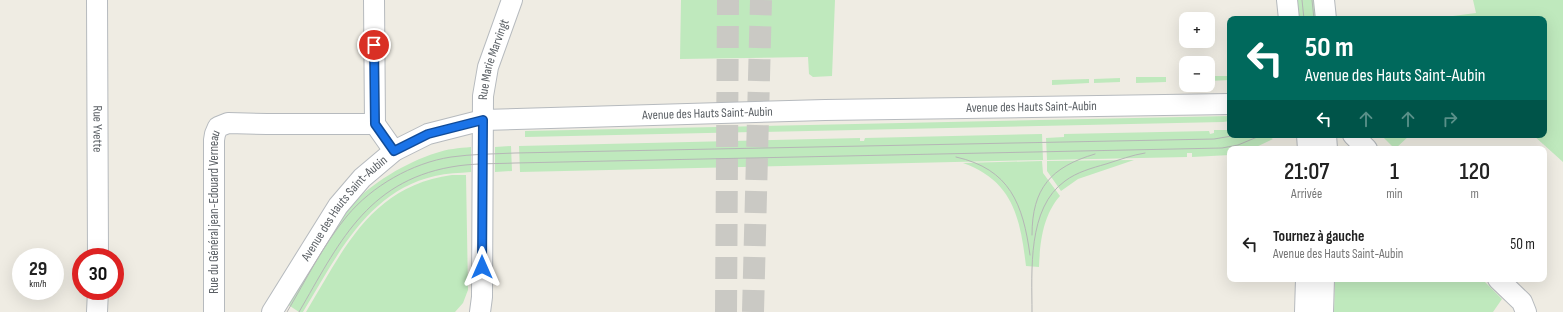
<!DOCTYPE html>
<html lang="fr">
<head>
<meta charset="utf-8">
<style>
  body { margin:0; font-family:"Sofia Sans Condensed",sans-serif; background:#f2f2f2; color:#222; height:100vh; display:flex; flex-direction:column; font-size:15px; white-space:nowrap }
  * { box-sizing:border-box; margin:0 }
  p { font-size:13px; color:#767676 }
  .icon { flex:none; width:22px; height:22px; fill:none; stroke:currentColor; stroke-width:2; stroke-linecap:round; stroke-linejoin:round }
  .map { position:relative; flex:1; overflow:hidden }
  .details { position:absolute; left:1227px; top:146px; width:320px; height:136px; display:flex; flex-direction:column; background:#fff; border-radius:8px; box-shadow:0 4px 16px #0002 }
  .details>* { flex:none }
  .top-card { position:absolute; left:1227px; top:16px; width:320px; height:122px; border-radius:8px; box-shadow:0 4px 16px #0002; background:#00695c; color:#fff; overflow:hidden }
  .tools { position:absolute; left:1179px; top:12px; display:grid; gap:8px }
  .tools a { display:grid; place-items:center; width:36px; height:36px; border-radius:8px; background:#fff; box-shadow:0 4px 16px #0002; font-size:20px }
  .speed { position:absolute; left:12px; top:248px; display:flex; gap:8px; font-size:20px; font-weight:700; text-align:center }
  .speed>* { display:grid; place-content:center; width:52px; height:52px; border-radius:50%; background:#fff; box-shadow:0 4px 16px #0002; line-height:1 }
  .speed small { font-size:10px; font-weight:400 }
  .speed .limit { border:6px solid #d22; background:#fff; color:#111 }
  .pin { position:absolute; display:grid; place-items:center; width:34px; height:34px; color:#fff; margin:-17px; border:2px solid #fff; border-radius:50%; box-shadow:0 1px 4px #0007 }
  .me { position:absolute; width:44px; margin:-22px; rotate:0deg; stroke-linejoin:round; filter:drop-shadow(0 0 3px #0008) }
  .turn { display:flex; align-items:center; gap:14px; height:84px; padding:0 12px; font-size:18px }
  .turn .icon { width:52px; height:52px; stroke-width:2.5 }
  .turn b { display:block; font-size:28px; line-height:34px }
  .lanes { display:flex; align-items:center; height:38px; padding:0 12px; background:#0003; justify-content:center; gap:20px; direction:ltr }
  .lanes .off { opacity:.35 }
  .eta { display:flex; justify-content:space-evenly; align-items:center; height:68px; text-align:center }
  .eta b { font-size:24px; font-weight:600; line-height:28px }
  ul { padding:0; list-style:none }
  li { display:flex; align-items:center; gap:12px; height:60px; padding:0 12px }
  li div { flex:1 }
  li b { display:block; font-size:15px }
  li em { font-style:normal }
  .map>svg:first-child { display:block }
  .green { fill:#bfe9bd }
  .lines { fill:none; stroke-linecap:round; stroke-linejoin:round }
  .highway-tunnel { stroke:#cac9c4; stroke-width:22; stroke-dasharray:22 11; stroke-linecap:butt }
  .minor-casing { stroke:#b6babe; stroke-width:22 }
  .minor { stroke:#fff; stroke-width:20 }
  .tram { stroke:#b5b6b6; stroke-width:1 }
  .route-casing { stroke:#114b97; stroke-width:10 }
  .route { stroke:#1a73e8; stroke-width:7 }
  .labels { text-anchor:middle; dominant-baseline:central; stroke-width:3.5; stroke-linejoin:round; paint-order:stroke }
  .street-label { font-size:13px; fill:#5b6065; stroke:#fff }
</style>
</head>
<body>
<div class="map">
<svg width="1563" height="312" viewBox="0 0 1563 312">
  <rect width="100%" height="100%" fill="#efece3"/>
  <path class="green" d="M681,0H835L832,76L813,77L809,74L808,57L680,59Z
    M1295,0H1319L1321,19H1297Z
    M1473,0H1563V162L1533,135H1544V19H1430L1476,13Z
    M1208,76H1230V80L1208,81Z
    M1136,77H1166V82L1136,83Z
    M1120,78V82L1094,83V79Z
    M1089,79V83L1052,85V80Z
    M1230,116V121L1223,122L525,137V131Z
    M1214,130H1230V135H1266L1273,139L1252,149H1230V155L1192,157V153H1187V157L1047,160L1046,138L1064,137V134L1209,131L1210,134L1214,133Z
    M1042,134L1043,160L520,172L519,146L860,138V141H864L865,138Z
    M1381,135H1410L1395,149Z
    M511,146L512,171L495,172V147Z
    M471,147V172C459,173 447,173 435,176C367,191 336,258 303,312H299L287,304C306,272 324,237 349,208C369,184 407,162 436,153C447,149 459,148 471,147Z
    M1134,160L1078,179L1061,191L1047,171V161Z
    M1042,161L1043,173L1060,196C1043,215 1040,242 1039,267L1026,266C1020,217 1013,181 963,163Z
    M452,175H466L468,290L463,303L455,312H306C344,249 371,186 452,175Z
    M1335,279H1482L1502,299L1493,312H1334Z"/>
  <g class="lines">
    <path class="highway-tunnel" d="M726,312L728,0
      M753,312L761,0"/>
    <g class="minor-casing">
      <g id="minor">
        <path id="s1" d="M97,0L98,257"/>
        <path d="M374,0L375,124L394,151"/>
        <path d="M1287,0L1289,19"/>
        <path d="M1324,0L1326,19"/>
        <path d="M1307,135L1308,149"/>
        <path d="M1326,135L1327,149"/>
        <path d="M1353,135L1367,149"/>
        <path d="M1498,279L1522,302L1526,312"/>
        <path d="M97,312L98,291"/>
        <path id="s2" d="M214,312V140L215,134L218,127L228,123L267,124H375"/>
        <path id="s3" d="M272,312L338,206L362,178L394,151L428,134L483,120L825,110L1230,104"/>
        <path id="s4" d="M480,312L482,297L483,96L488,67L512,0"/>
        <path d="M1305,312L1306,279"/>
        <path d="M1323,312L1324,279"/>
      </g>
    </g>
    <use href="#minor" class="minor"/>
    <path class="tram" d="M1302,0L1304,19
      M1312,0L1314,19
      M956,157C1010,169 1023,204 1030,255
      M1032,235C1032,188 1051,167 1095,154
      M287,312C306,280 323,245 347,216C372,186 412,163 451,157C472,154 494,154 515,153L1214,139L1238,135
      M299,312C338,245 366,182 451,167C472,163 494,164 515,163L1222,148L1238,145L1262,135
      M1032,312C1032,271 1027,208 1065,181C1077,172 1092,168 1106,164C1119,160 1132,155 1145,153"/>
  </g>
  <g class="lines">
    <g class="route-casing">
      <path id="route" d="M374,45L375,124L394,151L428,134L483,120L482,267"/>
    </g>
    <use href="#route" class="route"/>
  </g>
  <g class="labels">
    <g class="street-label">
      <text stroke="none"><textPath href="#s4" startOffset="254">Rue Marie Marvingt</textPath></text>
      <text stroke="none"><textPath href="#s3" startOffset="847">Avenue des Hauts Saint-Aubin</textPath></text>
      <text stroke="none"><textPath href="#s3" startOffset="523">Avenue des Hauts Saint-Aubin</textPath></text>
      <text stroke="none"><textPath href="#s1" startOffset="129">Rue Yvette</textPath></text>
      <text stroke="none"><textPath href="#s3" startOffset="127">Avenue des Hauts Saint-Aubin</textPath></text>
      <text stroke="none"><textPath href="#s2" startOffset="100">Rue du Général jean-Edouard Verneau</textPath></text>
    </g>
  </g>
</svg>
<div class="tools">
<a>+</a>
<a>−</a>
</div>
<div class="speed"><div>29<small>km/h</small></div><div class="limit">30</div></div>
<div class="pin" style="left:374px;top:45px;background:#d93025"><svg class="icon" aria-label="arrive" viewBox="0 0 24 24"><path d="M6 21V4h12l-3 4 3 4H6"/></svg></div>
<svg class="me" style="left:482px;top:267px" viewBox="-20 -20 40 40"><path d="M0-17L14 15 0 8-14 15z" fill="#1a73e8" stroke="#fff" stroke-width="4"/></svg>
<div class="top-card">
<div class="turn"><svg class="icon" aria-label="left" viewBox="0 0 24 24"><path d="M17 20v-9H6M10 6l-5 5 5 5"/></svg><div><b>50 m</b>Avenue des Hauts Saint-Aubin</div></div>
<div class="lanes"><svg class="icon" aria-label="left" viewBox="0 0 24 24"><path d="M17 20v-9H6M10 6l-5 5 5 5"/></svg><svg class="icon off" aria-label="ahead" viewBox="0 0 24 24"><path d="M12 20V5M6 11l6-6 6 6"/></svg><svg class="icon off" aria-label="ahead" viewBox="0 0 24 24"><path d="M12 20V5M6 11l6-6 6 6"/></svg><svg class="icon off" aria-label="right" viewBox="0 0 24 24"><path d="M7 20v-9h11M14 6l5 5-5 5"/></svg></div>
</div>
<section class="details">
<div class="eta">
<div><b>21:07</b><p>Arrivée</p></div>
<div><b>1</b><p>min</p></div>
<div><b>120</b><p>m</p></div>
</div>
<ul>
<li><svg class="icon" aria-label="left" viewBox="0 0 24 24"><path d="M17 20v-9H6M10 6l-5 5 5 5"/></svg><div><b>Tournez à gauche</b><p>Avenue des Hauts Saint-Aubin</p></div><em>50 m</em></li>
</ul>
</section>
</div>
</body>
</html>
